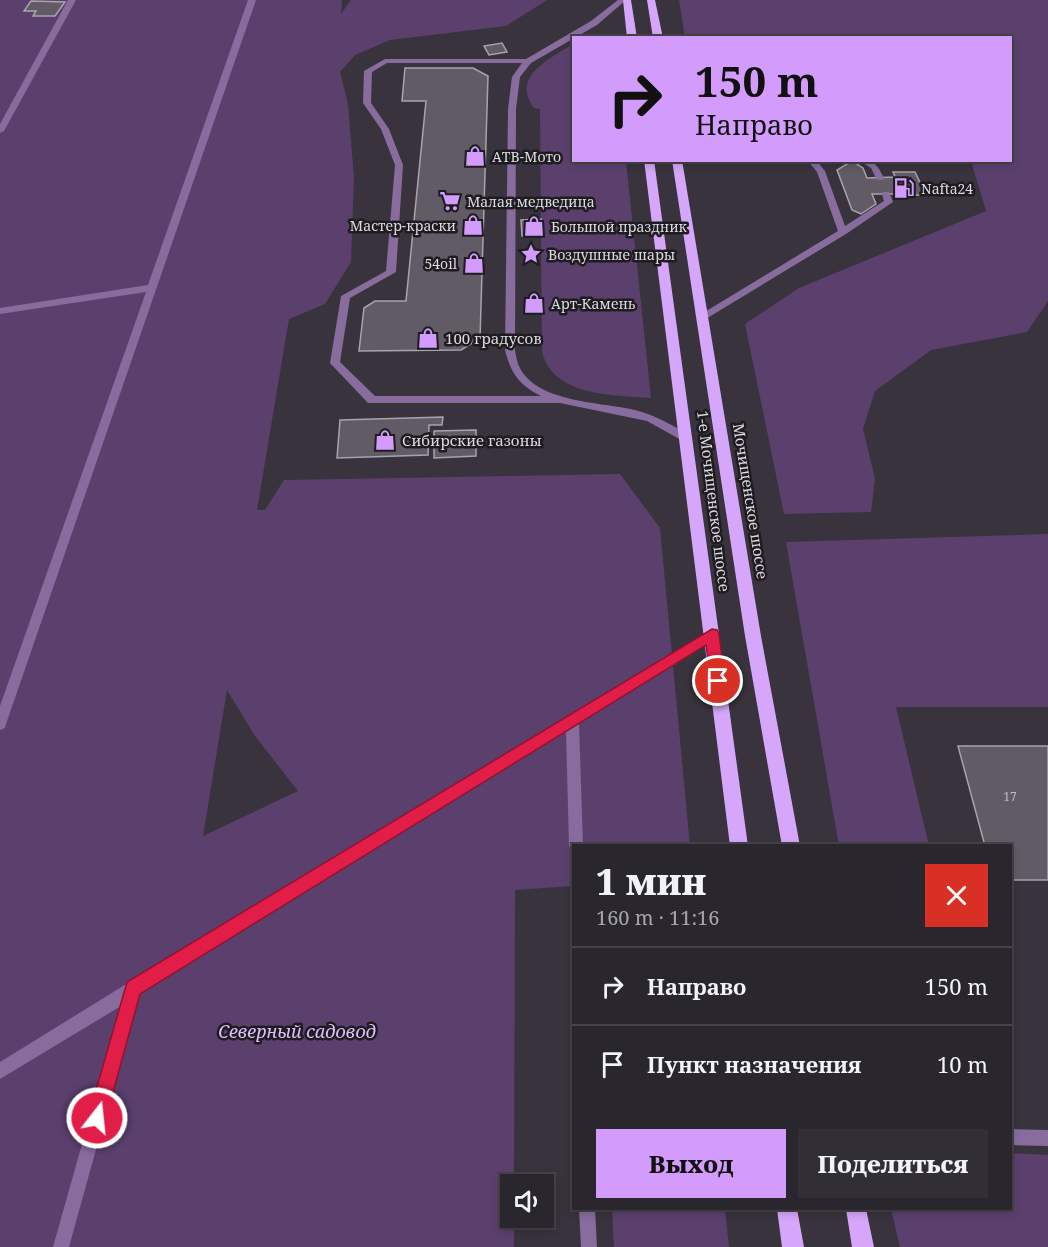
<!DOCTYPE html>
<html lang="ru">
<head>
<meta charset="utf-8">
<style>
  body { margin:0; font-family:"Noto Serif",serif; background:#322e35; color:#f1f3f6; height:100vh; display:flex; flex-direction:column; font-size:22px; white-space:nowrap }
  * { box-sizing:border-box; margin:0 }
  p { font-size:20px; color:#a5a5aa }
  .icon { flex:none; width:33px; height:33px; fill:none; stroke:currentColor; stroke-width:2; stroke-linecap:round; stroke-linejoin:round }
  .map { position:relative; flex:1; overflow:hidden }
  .sheet { position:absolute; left:572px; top:844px; width:440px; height:366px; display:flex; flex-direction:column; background:#2a262d; border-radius:0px; box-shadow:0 3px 9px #0003,0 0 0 2px #464349 }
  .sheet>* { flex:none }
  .banner { position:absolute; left:572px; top:36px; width:440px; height:126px; border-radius:0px; box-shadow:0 3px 9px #0003,0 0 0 2px #464349; background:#d39cfc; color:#111; overflow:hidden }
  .buttons { position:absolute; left:500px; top:1174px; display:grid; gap:12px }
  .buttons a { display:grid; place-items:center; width:54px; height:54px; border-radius:0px; background:#2a262d; box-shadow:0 3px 9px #0003,0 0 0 2px #464349; font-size:30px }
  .pin { position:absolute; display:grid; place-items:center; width:51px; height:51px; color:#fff; margin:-26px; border:3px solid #fff; border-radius:50%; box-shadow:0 2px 6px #0007 }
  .me { position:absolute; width:66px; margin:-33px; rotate:16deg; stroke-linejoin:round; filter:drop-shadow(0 0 4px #0008) }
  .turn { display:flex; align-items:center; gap:21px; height:126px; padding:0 24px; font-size:27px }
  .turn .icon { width:78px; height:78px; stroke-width:2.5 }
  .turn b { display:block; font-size:42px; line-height:51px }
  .round { display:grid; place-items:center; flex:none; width:63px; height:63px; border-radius:0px; background:#322e35 }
  .overview { display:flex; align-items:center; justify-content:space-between; height:102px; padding:0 24px }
  h1 { font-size:36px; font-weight:800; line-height:45px }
  .primary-button { display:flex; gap:12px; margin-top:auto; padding:12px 24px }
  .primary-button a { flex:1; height:69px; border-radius:0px; background:#d39cfc; color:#111; font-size:24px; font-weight:800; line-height:69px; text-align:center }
  .primary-button a+a { background:#322e35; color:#f1f3f6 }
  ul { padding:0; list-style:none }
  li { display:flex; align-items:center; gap:18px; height:78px; padding:0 24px; border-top:2px solid #464349 }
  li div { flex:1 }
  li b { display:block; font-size:22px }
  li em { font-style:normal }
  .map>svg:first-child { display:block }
  .green { fill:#5b406e; fill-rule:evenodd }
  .building { fill:#605b64; stroke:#a8a3ad; stroke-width:1.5 }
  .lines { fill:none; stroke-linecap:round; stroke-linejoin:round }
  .lane { fill:#886c9e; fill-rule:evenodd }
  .street { fill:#886c9e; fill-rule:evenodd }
  .primary { fill:#d5a6f9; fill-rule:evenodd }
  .route { fill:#e11d48; stroke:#92132f; stroke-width:1.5 }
  .labels { text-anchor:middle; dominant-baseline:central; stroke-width:5; stroke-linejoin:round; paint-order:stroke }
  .number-label { font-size:12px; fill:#bebac0 }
  .far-poi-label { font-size:14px; fill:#dddadf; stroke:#1e1c20; text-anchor:start }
  .poi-label { font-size:15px; fill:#dddadf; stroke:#1e1c20; text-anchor:start }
  .street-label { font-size:15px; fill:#dddadf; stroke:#1e1c20 }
  .near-park-label { font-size:18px; font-style:italic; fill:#e0befc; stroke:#1e1c20 }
</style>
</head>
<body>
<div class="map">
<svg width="1048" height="1247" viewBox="0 0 1048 1247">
  <rect width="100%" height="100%" fill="#38333c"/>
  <path class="green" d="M0,0H342L341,14L351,0H547L506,26L390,40L355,55L340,72L348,104L354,178L351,262L325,304L289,319L257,510H265L284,480L620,474L660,528L690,846H573V886L515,890L514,1185H510V1218H514V1247H0ZM227,690L255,736L298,791L203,836Z
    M679,0H1048V301L1027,332L931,350L875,391L863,429L875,479L871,512L784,514L745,324L799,288L986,211L971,161L1010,160V38L685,37Z
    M573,44V160L626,161L651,398C614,395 552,397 542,351L540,109L534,108C510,76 551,58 573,44Z
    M1048,534V707H896L929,846H839L786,542Z
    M1010,1153L1048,1155V1247H900L891,1209H1010Z
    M612,1209H725L729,1247H614Z"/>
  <path class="building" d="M31,1L65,2L55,16H33L36,11H24Z
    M502,43L507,52L489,55L484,46Z
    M405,68H473L488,76L480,338L461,350L359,351L364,308L375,301H406L426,101H402Z
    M852,161L863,168L867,178L895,177L902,194H872L876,204L861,214L852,210L837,170Z
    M893,172H915L926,195H903Z
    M541,219L542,235L522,236L521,220Z
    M543,298L544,313H526L525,299Z
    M443,417L442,425H429L428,455L337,458L340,420Z
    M476,430V456L434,458V431Z
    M958,746H1048V880H1010V846H985Z"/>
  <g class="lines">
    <path class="lane" d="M68,0H76L4,131L0,133V124Z
      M248,0H256L6,724L5,728L0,730V706L146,292L0,314V308L148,285Z
      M618,0H626L597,25L531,63L520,77L516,109L515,350C516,356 517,363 520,368C538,403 602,402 635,410C656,415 672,426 691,435L692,438L691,441H683L647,421L560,403H368L330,363L341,296L386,271L395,165L381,129L363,103L364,71L385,59H526L591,21ZM387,63H522L512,77L508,109L505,350C511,374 519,385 541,396H375L340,362L350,298L396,272L403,165L389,129L371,103L372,72Z
      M807,160H816L825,171L845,226L884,201L882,194L883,192H889L893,202L846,234L704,320H698V316L838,231L817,172Z
      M858,160C874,160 877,164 884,178L883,180H877L871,168Z
      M1010,1129L1048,1130V1146L1010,1145Z"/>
    <path class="street" d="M712,630L716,631L718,635L716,639L579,723L583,846H573V851L569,846L566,731L139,994L69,1247H53L121,1006L0,1079V1062L128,983Z
      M579,1209H595L597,1247H581Z"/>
    <path class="primary" d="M623,0H631L637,38H627Z
      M647,0H655L663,38H653Z
      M644,160H654L748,846H730Z
      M672,160H682L761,636L800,846H782L745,636Z
      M777,1209H797L804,1247H782Z
      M846,1209H866L874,1247H852Z"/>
  </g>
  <path class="route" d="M712,629L717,630L719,634L725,681L723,686H713L711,681L706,645L140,994L106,1118L104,1124L97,1127L91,1124L88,1118L127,982Z"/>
  <defs>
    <g id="shop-bare" transform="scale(1.62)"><path d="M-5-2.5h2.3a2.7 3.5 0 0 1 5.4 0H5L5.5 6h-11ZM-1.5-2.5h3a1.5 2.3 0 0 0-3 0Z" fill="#d39cfc" stroke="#1e1c20" stroke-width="2.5" paint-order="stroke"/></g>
    <g id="fuel-bare" transform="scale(1.62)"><path d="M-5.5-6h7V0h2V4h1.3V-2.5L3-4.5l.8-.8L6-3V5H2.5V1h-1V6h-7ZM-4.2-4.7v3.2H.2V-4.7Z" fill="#d39cfc" stroke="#1e1c20" stroke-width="2.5" paint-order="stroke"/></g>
    <g id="supermarket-bare" transform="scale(1.62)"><path d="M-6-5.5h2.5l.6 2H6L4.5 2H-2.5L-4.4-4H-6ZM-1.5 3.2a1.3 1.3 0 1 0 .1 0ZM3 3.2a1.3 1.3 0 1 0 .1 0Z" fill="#d39cfc" stroke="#1e1c20" stroke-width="2.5" paint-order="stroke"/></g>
    <g id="sight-bare" transform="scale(1.62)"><path d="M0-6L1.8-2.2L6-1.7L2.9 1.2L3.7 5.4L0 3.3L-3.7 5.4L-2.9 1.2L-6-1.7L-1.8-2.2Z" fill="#d39cfc" stroke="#1e1c20" stroke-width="2.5" paint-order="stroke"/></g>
  </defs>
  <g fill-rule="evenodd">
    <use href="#shop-bare" x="475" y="156"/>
    <use href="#fuel-bare" x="904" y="188"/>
    <use href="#supermarket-bare" x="450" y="201"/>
    <use href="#shop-bare" x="473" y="225"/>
    <use href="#shop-bare" x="534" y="226"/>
    <use href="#sight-bare" x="531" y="254"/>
    <use href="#shop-bare" x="474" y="263"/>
    <use href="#shop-bare" x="534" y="303"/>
    <use href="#shop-bare" x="428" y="338"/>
    <use href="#shop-bare" x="385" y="440"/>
  </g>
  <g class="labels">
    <g class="number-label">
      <text x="1010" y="796">17</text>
    </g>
    <g class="far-poi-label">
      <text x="492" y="156">АТВ-Мото</text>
      <text x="921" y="188">Nafta24</text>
      <text x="467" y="201">Малая медведица</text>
      <text x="456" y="225" text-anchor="end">Мастер-краски</text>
      <text x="551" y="226">Большой праздник</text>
      <text x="548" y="254">Воздушные шары</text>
      <text x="457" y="263" text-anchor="end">54oil</text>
      <text x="551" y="303">Арт-Камень</text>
    </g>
    <g class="poi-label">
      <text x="445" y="338">100 градусов</text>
      <text x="402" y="440">Сибирские газоны</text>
    </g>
    <g class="street-label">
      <text transform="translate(714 501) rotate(83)">1-е Мочищенское шоссе</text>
      <text transform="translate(751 501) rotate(81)">Мочищенское шоссе</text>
    </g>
    <g class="near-park-label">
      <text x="297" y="1031">Северный садовод</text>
    </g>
  </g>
</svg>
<div class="buttons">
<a><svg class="icon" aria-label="sound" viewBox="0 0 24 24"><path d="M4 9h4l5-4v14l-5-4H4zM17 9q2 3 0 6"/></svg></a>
</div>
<div class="pin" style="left:718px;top:681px;background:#d93025"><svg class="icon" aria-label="arrive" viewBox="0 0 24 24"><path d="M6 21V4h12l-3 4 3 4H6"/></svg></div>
<svg class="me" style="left:97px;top:1118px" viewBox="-20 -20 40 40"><circle r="17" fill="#e11d48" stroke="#fff" stroke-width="3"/><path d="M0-11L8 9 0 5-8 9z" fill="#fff"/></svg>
<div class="banner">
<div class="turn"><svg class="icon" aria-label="right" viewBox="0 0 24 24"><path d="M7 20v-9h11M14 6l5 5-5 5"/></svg><div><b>150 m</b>Направо</div></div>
</div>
<section class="sheet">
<div class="overview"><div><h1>1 мин</h1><p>160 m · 11:16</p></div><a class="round" style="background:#d93025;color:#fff"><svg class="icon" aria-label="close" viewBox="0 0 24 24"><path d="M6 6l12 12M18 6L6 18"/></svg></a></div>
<ul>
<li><svg class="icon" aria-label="right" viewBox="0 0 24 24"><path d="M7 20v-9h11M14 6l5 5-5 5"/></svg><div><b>Направо</b></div><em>150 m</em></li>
<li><svg class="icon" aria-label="arrive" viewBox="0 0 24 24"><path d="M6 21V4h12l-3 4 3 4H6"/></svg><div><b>Пункт назначения</b></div><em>10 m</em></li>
</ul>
<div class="primary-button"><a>Выход</a><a>Поделиться</a></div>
</section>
</div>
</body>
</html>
